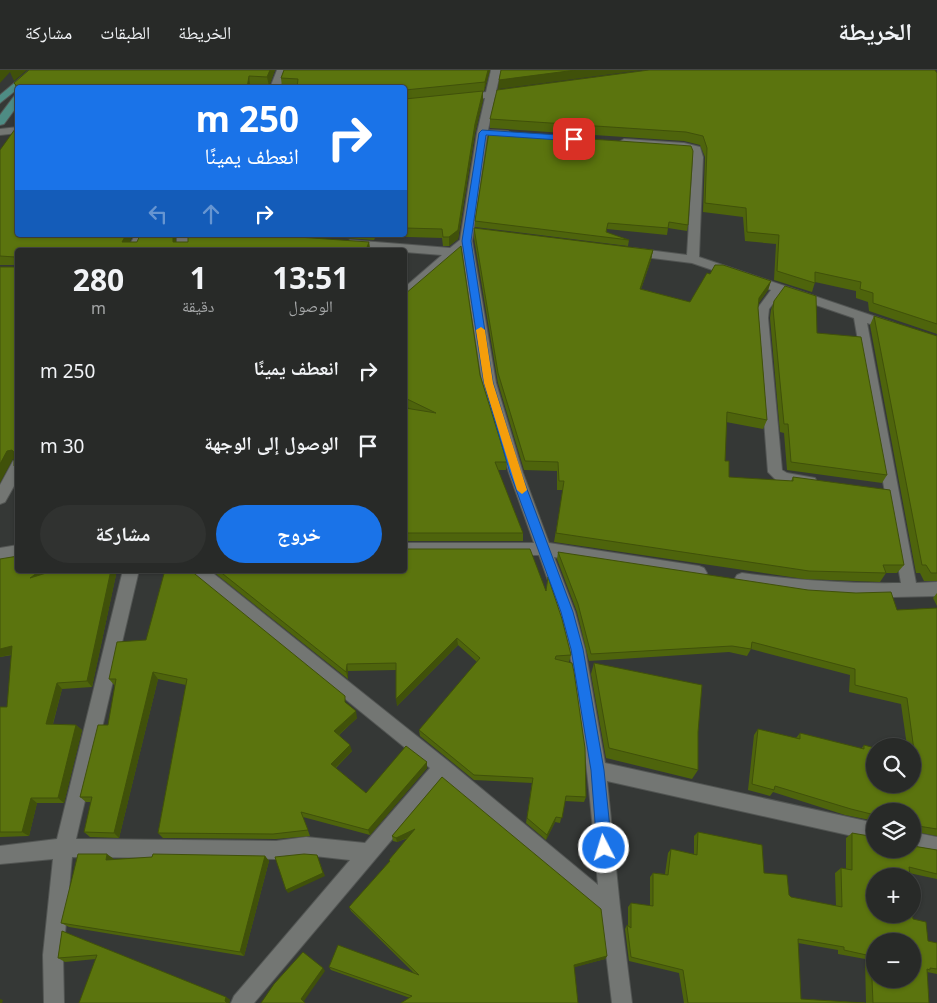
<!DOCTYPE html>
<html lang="ar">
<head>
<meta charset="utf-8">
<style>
  body { margin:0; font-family:"Noto Sans","Noto Naskh Arabic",sans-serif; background:#303230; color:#f1f3f6; direction:rtl; height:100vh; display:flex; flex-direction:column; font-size:19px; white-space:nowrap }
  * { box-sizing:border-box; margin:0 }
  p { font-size:16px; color:#a5a7a8 }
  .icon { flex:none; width:28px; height:28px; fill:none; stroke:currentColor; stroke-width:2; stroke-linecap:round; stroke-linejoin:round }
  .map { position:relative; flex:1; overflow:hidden; direction:ltr }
  .side { position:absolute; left:15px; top:178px; width:392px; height:325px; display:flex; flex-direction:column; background:#282a28; border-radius:5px; box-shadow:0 1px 4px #0004,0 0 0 1px #444645; direction:rtl }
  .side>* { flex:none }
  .banner { position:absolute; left:15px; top:15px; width:392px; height:152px; border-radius:5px; box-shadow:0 1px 4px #0004,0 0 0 1px #444645; direction:rtl; background:#1a73e8; color:#fff; overflow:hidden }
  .buttons { position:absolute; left:866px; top:668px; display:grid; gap:10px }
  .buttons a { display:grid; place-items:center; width:55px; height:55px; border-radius:50%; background:#282a28; box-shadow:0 1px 4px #0004,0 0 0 1px #444645; font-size:25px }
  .pin { position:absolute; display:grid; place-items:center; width:42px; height:42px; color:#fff; margin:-21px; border-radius:10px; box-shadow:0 2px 8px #0006 }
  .me { position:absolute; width:55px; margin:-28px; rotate:355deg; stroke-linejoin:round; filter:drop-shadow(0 0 4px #0008) }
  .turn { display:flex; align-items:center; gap:18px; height:105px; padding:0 25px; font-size:22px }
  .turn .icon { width:65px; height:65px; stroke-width:2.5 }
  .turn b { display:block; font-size:35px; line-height:42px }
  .lanes { display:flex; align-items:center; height:48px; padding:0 25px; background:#0003; justify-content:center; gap:25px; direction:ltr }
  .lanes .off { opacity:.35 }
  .eta { display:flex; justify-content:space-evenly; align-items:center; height:85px; text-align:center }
  .eta b { font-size:30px; font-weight:700; line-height:35px }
  .primary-button { display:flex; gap:10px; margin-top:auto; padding:10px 25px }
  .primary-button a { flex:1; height:58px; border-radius:30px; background:#1a73e8; color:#fff; font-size:20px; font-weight:700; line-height:58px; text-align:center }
  .primary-button a+a { background:#303230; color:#f1f3f6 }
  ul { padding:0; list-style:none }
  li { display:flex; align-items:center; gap:15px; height:75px; padding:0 25px }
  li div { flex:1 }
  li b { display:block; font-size:19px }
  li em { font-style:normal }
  header { display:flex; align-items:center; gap:30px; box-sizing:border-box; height:70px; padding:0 25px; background:#282a28; border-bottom:1px solid #444645 }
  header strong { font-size:24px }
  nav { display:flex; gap:28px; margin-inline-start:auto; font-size:18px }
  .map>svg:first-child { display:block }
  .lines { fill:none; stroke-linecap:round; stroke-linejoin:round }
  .minor-casing { stroke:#525553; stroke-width:2 }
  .major-casing { stroke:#525553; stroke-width:2 }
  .minor { fill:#737673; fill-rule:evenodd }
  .major { fill:#4e8c84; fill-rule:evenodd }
  .wall { fill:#4e640c }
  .shaded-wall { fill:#40510a }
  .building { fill:#5b740e; stroke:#40510a; fill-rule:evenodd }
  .route { fill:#1a73e8; stroke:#114b97 }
  .slow { fill:#f59e0b }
</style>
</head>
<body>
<header>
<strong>الخريطة</strong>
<nav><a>الخريطة</a><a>الطبقات</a><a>مشاركة</a></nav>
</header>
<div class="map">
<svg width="937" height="933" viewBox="0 0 937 933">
  <rect width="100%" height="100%" fill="#353836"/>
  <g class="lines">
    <g class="minor-casing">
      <path id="minor" d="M277,0H287L280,18H270Z
        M491,0H501L496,21L515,19L520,22L515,25L495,27L488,60L508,61L513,64L508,67L487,66L472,171L496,313L523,403L549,473L699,496L704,498L707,503L704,508L699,510L554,487L575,542L585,579L605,693L875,753V771L607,711L620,837L632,933H612L601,842L443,709L254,933H231L234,926L350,790L306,785L276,789L72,787L63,885L64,933H44L43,885L53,789L0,794V776L57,769L123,500H139L76,769L276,771L306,767L365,773L430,698L193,505L190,500H209L448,691L598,815C591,736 584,657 569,580C562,547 550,516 539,485H405V473H534L509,403L482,313L462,181L409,226L405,227V217L442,185L405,182V180L350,178L344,174L350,170L450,178L460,170L477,63L485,28L464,31L459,28L464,25L486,22Z
        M18,57V63L0,65V59Z
        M624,69L684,73L700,77L703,87L699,187L894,253L896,256L894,259L890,260L867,253L916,513L937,512V526L851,528L804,525L737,515L734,510L737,505L742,503C795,510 847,514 901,513L854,248L781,223L769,239L768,248L782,400L787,403L815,408L817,412L815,416L810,418L777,411L768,402L756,248L757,239L771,220L692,193L628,185L626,182L632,178L687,185L693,87L691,81L684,79L620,74L619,72Z
        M135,165H147L139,180H127Z
        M177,165H189V180H177Z
        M18,390V409L5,432L0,434V415L13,391Z
        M18,475V487L0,490V478Z
        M912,762L937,767V785L908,779H912Z"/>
    </g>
    <g class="major-casing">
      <path id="major" d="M30,0H41L0,33V25Z
        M18,24V35L4,54L0,55V45L15,25Z"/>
    </g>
    <use href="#minor" class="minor"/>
    <use href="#major" class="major"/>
  </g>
  <path class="wall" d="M275,0L269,16L250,15V18H18V22L14,13Z
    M284,0H490L484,21H483V30L475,63L458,169L449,176H443L442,168L376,166L374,170L301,165H405V29L466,23L405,29V18L282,17L281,8Z
    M936,2L937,3V264L869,241L868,232L856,228V221L815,212L812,222L774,210L776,174L745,171L743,147L703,142L705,87L700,75L684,71L490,58V49Z
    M489,62L688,155L687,161L668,158L667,165L607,159V163L629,170L628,176L475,157V151Z
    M0,80L130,172H137L176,165V172H369L370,180H18V401L14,396V389H13L15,195H0Z
    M474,158L653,180L651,190L641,219L690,232L710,204L771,211L768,220L758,234V238L767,350L763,359L726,352L725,391L729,407L791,411L793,407L904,495L897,503H886L880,512L804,509L554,472L563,420H557V401L524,400L498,313L474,168Z
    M405,224L480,305L507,392L506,400H498L523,463V471H405V338L411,339L405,336Z
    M774,231L817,263L887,405L882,413L787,400L784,363L780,362L770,248L771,240Z
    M874,246L937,266V511H924L920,503H916L870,255Z
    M558,482L897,540L937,538V766L917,762V772L913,776L937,780V809L909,803L913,849L928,871L937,873V904L927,902L929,933H866L865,889L838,884V880L798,873L801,929L865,933H684L679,903L629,891L625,859L627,855L628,856V837L631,833L650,836V807L653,803L665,804L668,783L671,779L694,785V766L698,762L764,803L791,827L836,836L835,803L841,798L846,799V768L852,763L912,779V741H875V751L845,745L773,722L770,726L748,720L754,665L758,659L796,668L800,663L861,679L864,675L912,714V676H907L901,634L849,622L850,605L751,579L747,586L729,582L589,591L577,542L557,489Z
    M0,489L18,500H117L92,617L62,619L53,654L76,655L82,660L64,733H37L29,766L0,767V637H7L12,585L0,587Z
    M211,500H405L571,585L569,592L586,727L584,732L565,731L560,753L555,752L546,770L526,753L532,713L474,710L420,666L419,660L477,592L458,575L397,636L396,600L348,601V609Z
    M937,523V536L933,528Z
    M146,570L347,634L357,648L339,665L352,681L336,698L366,723L427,692V698L370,765L303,747L310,766L276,769L163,768L158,763L186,615L158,609L119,768L90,767L84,762L91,732H86L80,727L108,655L115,616L109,609Z
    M594,593L698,662V700L692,709L606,688L591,604Z
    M442,707L607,886L605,889L574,897L410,928L331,900L329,897L415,904L351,841L349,837L389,792V790L408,768L397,772L393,771L392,766Z
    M265,786L269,791L244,886L69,857L61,853L114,789Z
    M62,861L226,927L230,930L229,933H79L96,889L65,892L58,888Z"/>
  <path class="shaded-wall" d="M0,0H27L14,11L10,2L0,13Z
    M270,0H275L269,16L267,7Z
    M488,0H490L484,21L485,12Z
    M576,0H642L498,19L499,10Z
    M249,6L250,15V18H247Z
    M483,21V30L475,63L458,169L449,176V167Z
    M126,165H133L126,180L122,172Z
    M173,165H176V180L173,172Z
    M369,172L370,180H366Z
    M653,180L651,190L638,228L640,219Z
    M771,211L768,220L755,238L759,228Z
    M12,380L18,388L13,389L0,413V394L7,381Z
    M41,500H56L30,508Z
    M111,500H117L92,617L87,611Z
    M457,568L458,575L397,636L396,629Z
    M12,576L18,583L0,587V579Z
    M347,594L348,601V609L346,602Z
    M153,602L158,609L119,768L114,763Z
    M57,613L62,619L51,660L46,654Z
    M356,641L357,648L336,667L334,661Z
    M76,655L82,660L64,733L58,728Z
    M350,675L352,681L333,700L331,694Z
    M427,692V698L370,765L368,760Z
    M31,728L37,733L29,766L22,762Z
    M556,747L555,752L546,770L547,765Z
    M415,759L416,764L397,772L396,768Z
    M107,784L114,789L106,790Z
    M317,785L325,806L288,823L286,820Z
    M265,786L269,791L244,886L240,882Z
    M607,886L605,889L572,898L574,895Z
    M323,898L325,901L304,931L305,933L301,929Z
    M226,927L230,930L229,933H227L225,931Z
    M0,929L3,930L2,933H0Z"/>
  <path class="building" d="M29,0H270L267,7L249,6L247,18H18V21L16,15L14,13Z
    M284,0H488L485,12L405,20V18H297L298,9L281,8Z
    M501,0H576L499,10Z
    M649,0H935L937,3V254L873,233V223L860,219L861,212L815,202V213L777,201L779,165L747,162L746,138L705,133L707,78L703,66L686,62L490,49L497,20Z
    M483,21L475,54L458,160L449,167H443L442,159L405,158V29Z
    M18,55V165H126L122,172H137L140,165H173V172H188V165H270L369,172L366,180H18V396H14V382L12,380L7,381L0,394V197H15V187L0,186V80Z
    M489,62L691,76L693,81L688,155L669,152L668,158L608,153L606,162L629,170L475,151Z
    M474,158L653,180L640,219L690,232L707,203L710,204L715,195H723L771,211L759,228L758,238L767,350L727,342L725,391H729V407L793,411V407L890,420L904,495H883L886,503L809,501L556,463L564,411H559L558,392L525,391L498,303Z
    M461,176L480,305L507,392H495L523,463H405V338L436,343L405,328V224Z
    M785,216L816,226L817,263L861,267L887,405L791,392L788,354H784L773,239L774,231Z
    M874,246L937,266V503H931L926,495H922Z
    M405,479H530L546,521L548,507L562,549L571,585L556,586L555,589L572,593L574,602L585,678L586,727L566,726L562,748L556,747L547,765L527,748L533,708L474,705L419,660L480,588L457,568L396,629V593L347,594L346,602L218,500H405Z
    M558,482L808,520L856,523L891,522L897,540L937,538V759L918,756L917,772L914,773L913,776L937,780V804L909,797L910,806H875V844L912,843L913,849L926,852L928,871L937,873V899L930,898V900L927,899L929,933H873L871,886L844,880V877L798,869L801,929L865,933H688L683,900L631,887L627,855L631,858V833L653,836V803L668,805L671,779L697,785L698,762L762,775L764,803L787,805L789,825L791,827L842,837L841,798L852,800V763L875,767V779H912V741H875V745L851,739L775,716L774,720L752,714L758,659L800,669V663L864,679V675L875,678V714H912V687L915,688L907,628L855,615V599L752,572L751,579L732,576L591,584L578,534ZM875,871H912V909H875Z
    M18,486V500H41L30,508L56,500H111L87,611L57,613L46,654L76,655L58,728H31L22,762H0V637H7L12,576L0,579V489Z
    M165,500H190L345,626V632L356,641L334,661L350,675L331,694L366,723L406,676L427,692L368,760L301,742L308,760L273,764L158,763L187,609L153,602L114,763L84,762L92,727H80L98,655H108L116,609H109L117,572L146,570Z
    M594,593L702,615L698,662V700L609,678Z
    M442,707L601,839L607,886L574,895L578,933H401L412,926L329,897L338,875L419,905L349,837L390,791L389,790L415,759L396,768L392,766Z
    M78,784H107L106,790L152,787L153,784L265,786L240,882L61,853Z
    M304,784L317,785L323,803L286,820L275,787Z
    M62,861L226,927L225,931L227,933H79L97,885L58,888Z
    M303,882L323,898L301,929L305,933H261L274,914Z"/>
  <path class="route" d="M482,60L574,66L578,69L574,71L486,65L471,171L493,313L521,403L573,542L583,579L604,700L612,778L610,783L604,785L599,783L597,778L591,700L571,579L561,542L510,403L484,313L462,171L479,63Z"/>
  <path class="slow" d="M481,257L485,260L493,313L527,420L522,424L517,420L484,313L476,260Z"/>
</svg>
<div class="buttons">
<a><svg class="icon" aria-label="search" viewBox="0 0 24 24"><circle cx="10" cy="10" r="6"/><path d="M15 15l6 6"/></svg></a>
<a><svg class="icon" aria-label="layers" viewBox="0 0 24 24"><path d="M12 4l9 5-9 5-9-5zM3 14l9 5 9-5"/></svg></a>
<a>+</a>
<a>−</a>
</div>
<div class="pin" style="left:574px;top:69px;background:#d93025"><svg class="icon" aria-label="arrive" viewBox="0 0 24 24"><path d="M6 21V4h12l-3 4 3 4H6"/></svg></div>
<svg class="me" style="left:604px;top:778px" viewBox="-20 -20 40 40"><circle r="17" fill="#1a73e8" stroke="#fff" stroke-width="3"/><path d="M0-11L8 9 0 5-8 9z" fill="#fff"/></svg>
<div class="banner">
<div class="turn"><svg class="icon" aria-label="right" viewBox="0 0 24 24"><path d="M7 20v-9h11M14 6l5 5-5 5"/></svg><div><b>250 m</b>انعطف يمينًا</div></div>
<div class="lanes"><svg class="icon off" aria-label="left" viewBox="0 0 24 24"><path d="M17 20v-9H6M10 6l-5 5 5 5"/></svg><svg class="icon off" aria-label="ahead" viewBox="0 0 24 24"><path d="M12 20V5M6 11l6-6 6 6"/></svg><svg class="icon" aria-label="right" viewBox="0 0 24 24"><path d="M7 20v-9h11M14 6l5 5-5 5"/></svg></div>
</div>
<section class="side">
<div class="eta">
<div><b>13:51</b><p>الوصول</p></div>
<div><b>1</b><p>دقيقة</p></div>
<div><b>280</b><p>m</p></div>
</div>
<ul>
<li><svg class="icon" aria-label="right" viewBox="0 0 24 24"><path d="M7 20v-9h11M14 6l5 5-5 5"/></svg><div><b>انعطف يمينًا</b></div><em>250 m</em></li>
<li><svg class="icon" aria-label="arrive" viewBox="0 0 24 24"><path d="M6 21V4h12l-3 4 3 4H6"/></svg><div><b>الوصول إلى الوجهة</b></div><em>30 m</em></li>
</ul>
<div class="primary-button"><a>خروج</a><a>مشاركة</a></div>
</section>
</div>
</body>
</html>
